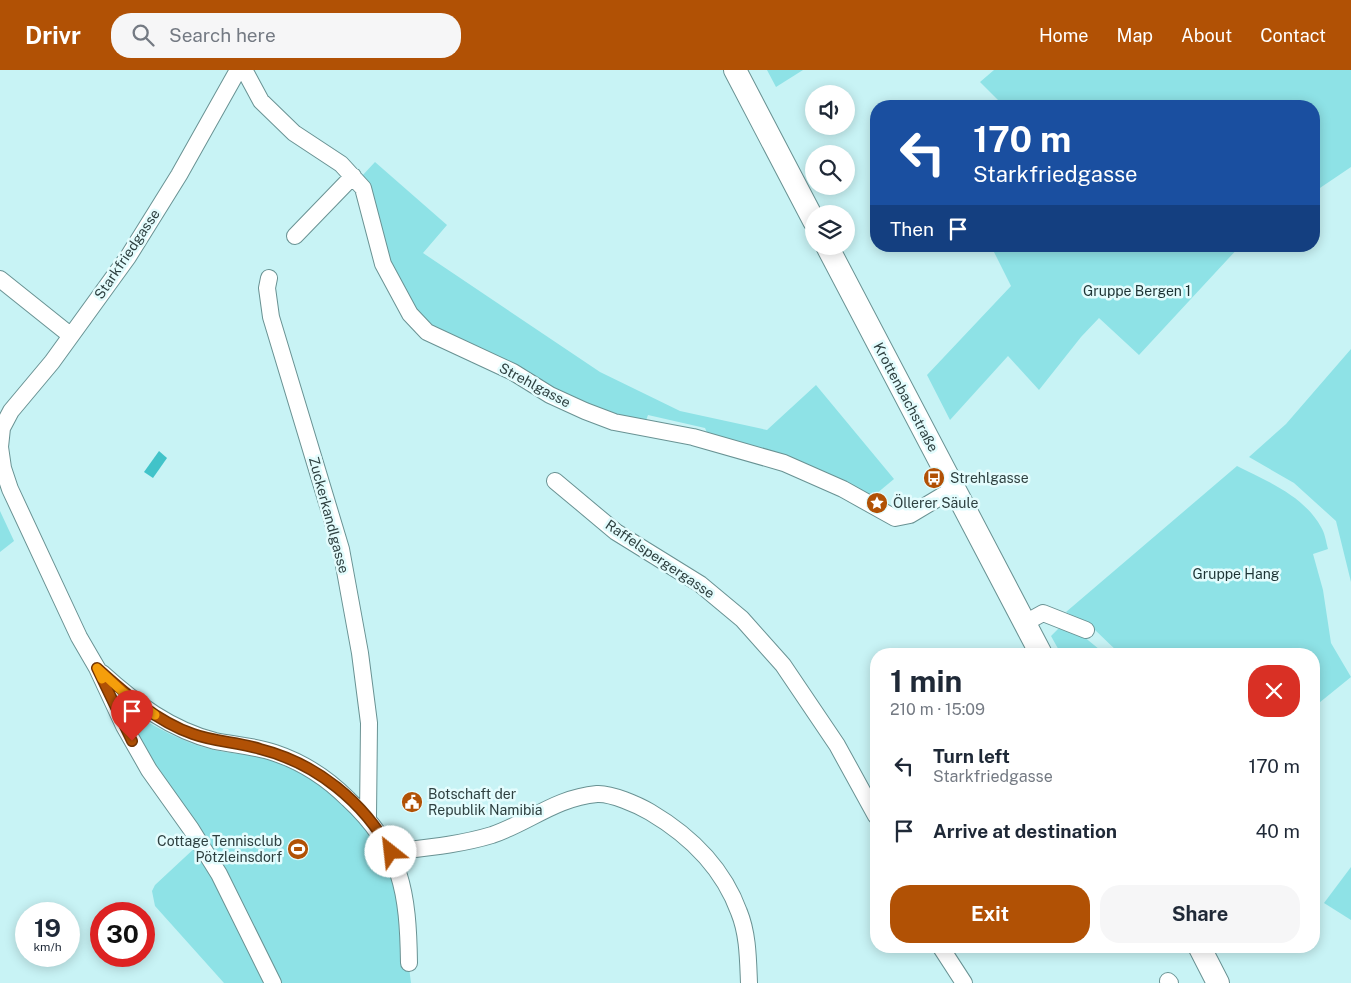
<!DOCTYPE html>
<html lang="en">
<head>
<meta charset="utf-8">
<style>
  body { margin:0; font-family:"Public Sans",sans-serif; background:#f6f6f7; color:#1f2937; height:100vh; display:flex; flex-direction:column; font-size:19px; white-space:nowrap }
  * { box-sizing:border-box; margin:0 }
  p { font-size:16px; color:#747a83 }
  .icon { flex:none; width:28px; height:28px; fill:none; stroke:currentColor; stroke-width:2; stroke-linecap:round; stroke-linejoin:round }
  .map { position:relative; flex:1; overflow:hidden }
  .panel { position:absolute; left:870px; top:578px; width:450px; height:305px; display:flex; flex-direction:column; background:#fff; border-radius:20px; box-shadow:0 2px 12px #0003 }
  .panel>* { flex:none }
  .top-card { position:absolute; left:870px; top:30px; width:450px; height:152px; border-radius:20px; box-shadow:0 2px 12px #0003; background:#1a4fa0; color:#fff; overflow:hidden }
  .tools { position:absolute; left:805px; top:15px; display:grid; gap:10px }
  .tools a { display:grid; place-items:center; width:50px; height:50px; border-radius:50%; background:#fff; box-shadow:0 2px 12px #0003; font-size:25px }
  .speed { position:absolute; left:15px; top:832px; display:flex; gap:10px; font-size:25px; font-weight:700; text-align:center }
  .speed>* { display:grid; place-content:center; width:65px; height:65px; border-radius:50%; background:#fff; box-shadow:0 2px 12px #0003; line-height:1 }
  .speed small { font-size:12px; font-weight:400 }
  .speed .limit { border:8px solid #d22; background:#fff; color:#111 }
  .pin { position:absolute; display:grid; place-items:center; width:42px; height:42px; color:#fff; margin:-51px -21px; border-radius:50% 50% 50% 0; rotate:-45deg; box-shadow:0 0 5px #0007 }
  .pin .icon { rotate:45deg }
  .me { position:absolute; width:55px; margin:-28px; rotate:331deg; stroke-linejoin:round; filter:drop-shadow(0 0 4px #0008) }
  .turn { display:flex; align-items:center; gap:18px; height:105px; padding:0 20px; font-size:22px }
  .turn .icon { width:65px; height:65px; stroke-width:2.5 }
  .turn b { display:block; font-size:35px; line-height:42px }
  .then { display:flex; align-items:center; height:48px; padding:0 20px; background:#0003; gap:10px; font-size:19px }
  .round { display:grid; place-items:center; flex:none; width:52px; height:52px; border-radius:20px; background:#f6f6f7 }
  .headline { display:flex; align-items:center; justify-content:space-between; height:85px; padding:0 20px }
  h1 { font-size:30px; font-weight:700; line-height:38px }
  .button { display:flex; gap:10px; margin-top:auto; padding:10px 20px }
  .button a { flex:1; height:58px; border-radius:20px; background:#b15105; color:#fff; font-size:20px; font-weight:700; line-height:58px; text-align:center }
  .button a+a { background:#f6f6f7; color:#1f2937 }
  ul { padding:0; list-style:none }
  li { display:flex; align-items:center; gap:15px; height:65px; padding:0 20px }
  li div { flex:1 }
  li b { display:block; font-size:19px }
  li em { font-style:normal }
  header { display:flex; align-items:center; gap:30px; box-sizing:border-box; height:70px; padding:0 25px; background:#b15105; color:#fff }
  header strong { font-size:24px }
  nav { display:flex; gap:28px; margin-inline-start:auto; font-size:18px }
  .search { width:350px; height:45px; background:#f6f6f7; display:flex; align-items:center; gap:12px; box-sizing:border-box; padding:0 18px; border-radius:20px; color:#747a83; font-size:19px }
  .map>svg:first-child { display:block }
  .green { fill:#8ee2e6 }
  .water { fill:#41c3c9 }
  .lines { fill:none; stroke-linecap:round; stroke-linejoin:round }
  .street-casing { stroke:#699293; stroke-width:18 }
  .secondary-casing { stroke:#699293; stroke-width:24 }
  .street { stroke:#fff; stroke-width:16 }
  .secondary { stroke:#fff; stroke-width:22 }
  .route-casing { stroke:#733503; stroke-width:12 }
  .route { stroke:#b15105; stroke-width:9 }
  .slow { stroke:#f59e0b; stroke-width:9 }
  .labels { text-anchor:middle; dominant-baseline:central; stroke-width:5; stroke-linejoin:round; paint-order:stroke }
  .street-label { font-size:14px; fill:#2e4040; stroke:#e3fcfd }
  .park-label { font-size:14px; fill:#1d3334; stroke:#e3fcfd }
  .poi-label { font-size:14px; fill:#2e4040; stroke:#e3fcfd; text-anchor:start }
</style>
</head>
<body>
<header>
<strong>Drivr</strong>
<div class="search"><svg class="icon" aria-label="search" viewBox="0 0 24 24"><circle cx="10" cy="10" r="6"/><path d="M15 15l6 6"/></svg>Search here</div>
<nav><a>Home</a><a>Map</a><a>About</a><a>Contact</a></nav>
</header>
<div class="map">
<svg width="1351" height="913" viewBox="0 0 1351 913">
  <rect width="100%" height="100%" fill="#c8f3f5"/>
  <path class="green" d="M767,0H803L776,17Z
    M994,0H1351V97L1314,122V36H996L1000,32L980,12Z
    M375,92L447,155L423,183L600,302L680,341L767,360L816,315L894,409L876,424L862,426L709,367L705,358L648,345L644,356L605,345L431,260L392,206L361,107Z
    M991,176H1240L1139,285L1099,248L1081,267L1039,320L1008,286L950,350L927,305L1011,216Z
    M1351,279V512L1336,451L1294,413L1249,387L1286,354Z
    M1237,396C1267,411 1304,426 1321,457C1325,463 1326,472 1328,479L1313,484L1323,520L1331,573L1351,607L1314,637V584H1120L1094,559L1066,542Z
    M0,441L14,471L0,482Z
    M1065,558L1083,566L1105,584H1061L1051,566L1058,559Z
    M128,641C156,657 183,673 214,680C230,684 247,684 263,688C304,699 369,742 386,783C402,823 406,871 411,913H280L211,776L146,687Z
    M198,775L267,913H224L155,836L152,821L155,815Z
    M1351,797V850L1324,833Z"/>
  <path class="water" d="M159,381L167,388L153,408L144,402Z"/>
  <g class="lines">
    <g class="street-casing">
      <path id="street" d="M238,0L179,105L128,187L52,292L11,341L2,358L0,377L3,398L10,419L79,567L97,598L124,656L149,700L191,759L219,804L273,913
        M241,0L247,5L261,31L294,63L341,94L363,118L383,194L410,244L427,262L513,302L550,325L585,341L614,352L693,367L784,393L843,419L895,448L910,445L955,418
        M295,166L353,106
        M269,208L267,218L271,247L341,479L360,583L369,653L368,747
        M0,209L70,265
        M555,411L616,462L700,514L742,549L783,595L837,675L876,746
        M1025,553L1043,543L1086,560
        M102,603C135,633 171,660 215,671C235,675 255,676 275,683C302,692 327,708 348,729C402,779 408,823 409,893
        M391,782C424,778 459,775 492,765C530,752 555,728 597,724C611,723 638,735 650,742C689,765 723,798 739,842C748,864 748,889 749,913
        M940,876L964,913
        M1168,911L1170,913"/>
    </g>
    <g class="secondary-casing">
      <path id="secondary" d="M735,0L814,151
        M827,176L1041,584
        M1199,876L1218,913"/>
    </g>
    <use href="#street" class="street"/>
    <use href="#secondary" class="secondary"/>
  </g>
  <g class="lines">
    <g class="route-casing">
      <path id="route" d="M132,671L97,598C126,624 156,651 193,664C215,672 238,672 260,679C316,693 364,732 391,782"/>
    </g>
    <use href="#route" class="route"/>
    <path class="slow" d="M102,609L97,598L123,622L155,645"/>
  </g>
  <defs>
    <g id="bus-disc" transform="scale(1.125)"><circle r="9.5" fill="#b15105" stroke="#e3fcfd"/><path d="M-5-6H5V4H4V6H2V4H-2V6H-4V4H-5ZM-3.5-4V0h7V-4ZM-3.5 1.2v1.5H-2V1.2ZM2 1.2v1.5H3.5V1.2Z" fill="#fff"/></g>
    <g id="sight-disc" transform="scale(1.125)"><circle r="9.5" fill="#b15105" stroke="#e3fcfd"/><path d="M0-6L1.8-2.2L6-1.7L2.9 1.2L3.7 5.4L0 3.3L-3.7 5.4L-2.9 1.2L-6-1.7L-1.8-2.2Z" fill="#fff"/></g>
    <g id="civic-disc" transform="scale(1.125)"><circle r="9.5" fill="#b15105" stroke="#e3fcfd"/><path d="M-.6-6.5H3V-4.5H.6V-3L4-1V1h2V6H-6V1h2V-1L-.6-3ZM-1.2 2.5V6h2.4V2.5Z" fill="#fff"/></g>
    <g id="stadium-disc" transform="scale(1.125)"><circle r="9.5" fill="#b15105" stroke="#e3fcfd"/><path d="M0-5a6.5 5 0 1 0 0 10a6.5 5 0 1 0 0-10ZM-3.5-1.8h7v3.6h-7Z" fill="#fff"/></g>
  </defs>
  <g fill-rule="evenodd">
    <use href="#bus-disc" x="934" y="408"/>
    <use href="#sight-disc" x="877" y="433"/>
    <use href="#civic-disc" x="412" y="732"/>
    <use href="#stadium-disc" x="298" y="779"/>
  </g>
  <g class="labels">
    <g class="street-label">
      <text transform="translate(127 184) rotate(-56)">Starkfriedgasse</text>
      <text transform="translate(535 315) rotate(28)">Strehlgasse</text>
      <text transform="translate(906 327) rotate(62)">Krottenbachstraße</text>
      <text transform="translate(329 445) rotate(75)">Zuckerkandlgasse</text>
      <text transform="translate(660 489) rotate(34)">Raffelspergergasse</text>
    </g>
    <g class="park-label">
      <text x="1137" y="221">Gruppe Bergen 1</text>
      <text x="1236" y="504">Gruppe Hang</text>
    </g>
    <g class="poi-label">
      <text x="950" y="408">Strehlgasse</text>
      <text x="893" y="433">Öllerer Säule</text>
      <text x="428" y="724">Botschaft der<tspan x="428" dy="16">Republik Namibia</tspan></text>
      <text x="282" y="771" text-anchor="end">Cottage Tennisclub<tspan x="282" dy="16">Pötzleinsdorf</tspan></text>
    </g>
  </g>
</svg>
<div class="tools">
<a><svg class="icon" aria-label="sound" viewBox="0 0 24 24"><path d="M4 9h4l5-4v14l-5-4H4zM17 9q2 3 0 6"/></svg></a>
<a><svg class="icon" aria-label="search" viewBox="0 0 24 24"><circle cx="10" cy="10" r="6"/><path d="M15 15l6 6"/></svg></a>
<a><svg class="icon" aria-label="layers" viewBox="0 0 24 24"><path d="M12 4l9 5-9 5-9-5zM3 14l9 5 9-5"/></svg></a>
</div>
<div class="speed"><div>19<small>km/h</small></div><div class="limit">30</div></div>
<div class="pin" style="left:132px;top:671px;background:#d93025"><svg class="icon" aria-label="arrive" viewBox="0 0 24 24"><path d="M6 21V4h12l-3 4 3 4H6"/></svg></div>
<svg class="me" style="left:391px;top:782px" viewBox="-20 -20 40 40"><circle r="19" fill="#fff"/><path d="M0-13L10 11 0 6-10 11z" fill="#b15105"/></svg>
<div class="top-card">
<div class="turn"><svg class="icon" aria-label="left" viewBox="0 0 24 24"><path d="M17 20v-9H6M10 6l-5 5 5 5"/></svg><div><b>170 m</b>Starkfriedgasse</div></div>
<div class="then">Then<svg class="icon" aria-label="arrive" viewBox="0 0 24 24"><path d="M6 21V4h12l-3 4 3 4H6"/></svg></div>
</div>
<section class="panel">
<div class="headline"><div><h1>1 min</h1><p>210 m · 15:09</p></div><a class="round" style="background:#d93025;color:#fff"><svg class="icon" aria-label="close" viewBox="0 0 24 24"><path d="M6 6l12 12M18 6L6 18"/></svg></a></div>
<ul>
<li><svg class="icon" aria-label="left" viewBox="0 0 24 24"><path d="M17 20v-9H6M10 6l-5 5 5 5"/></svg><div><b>Turn left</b><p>Starkfriedgasse</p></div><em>170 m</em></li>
<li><svg class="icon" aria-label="arrive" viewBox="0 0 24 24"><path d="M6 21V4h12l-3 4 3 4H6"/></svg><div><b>Arrive at destination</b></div><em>40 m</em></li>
</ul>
<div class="button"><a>Exit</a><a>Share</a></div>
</section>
</div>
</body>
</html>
